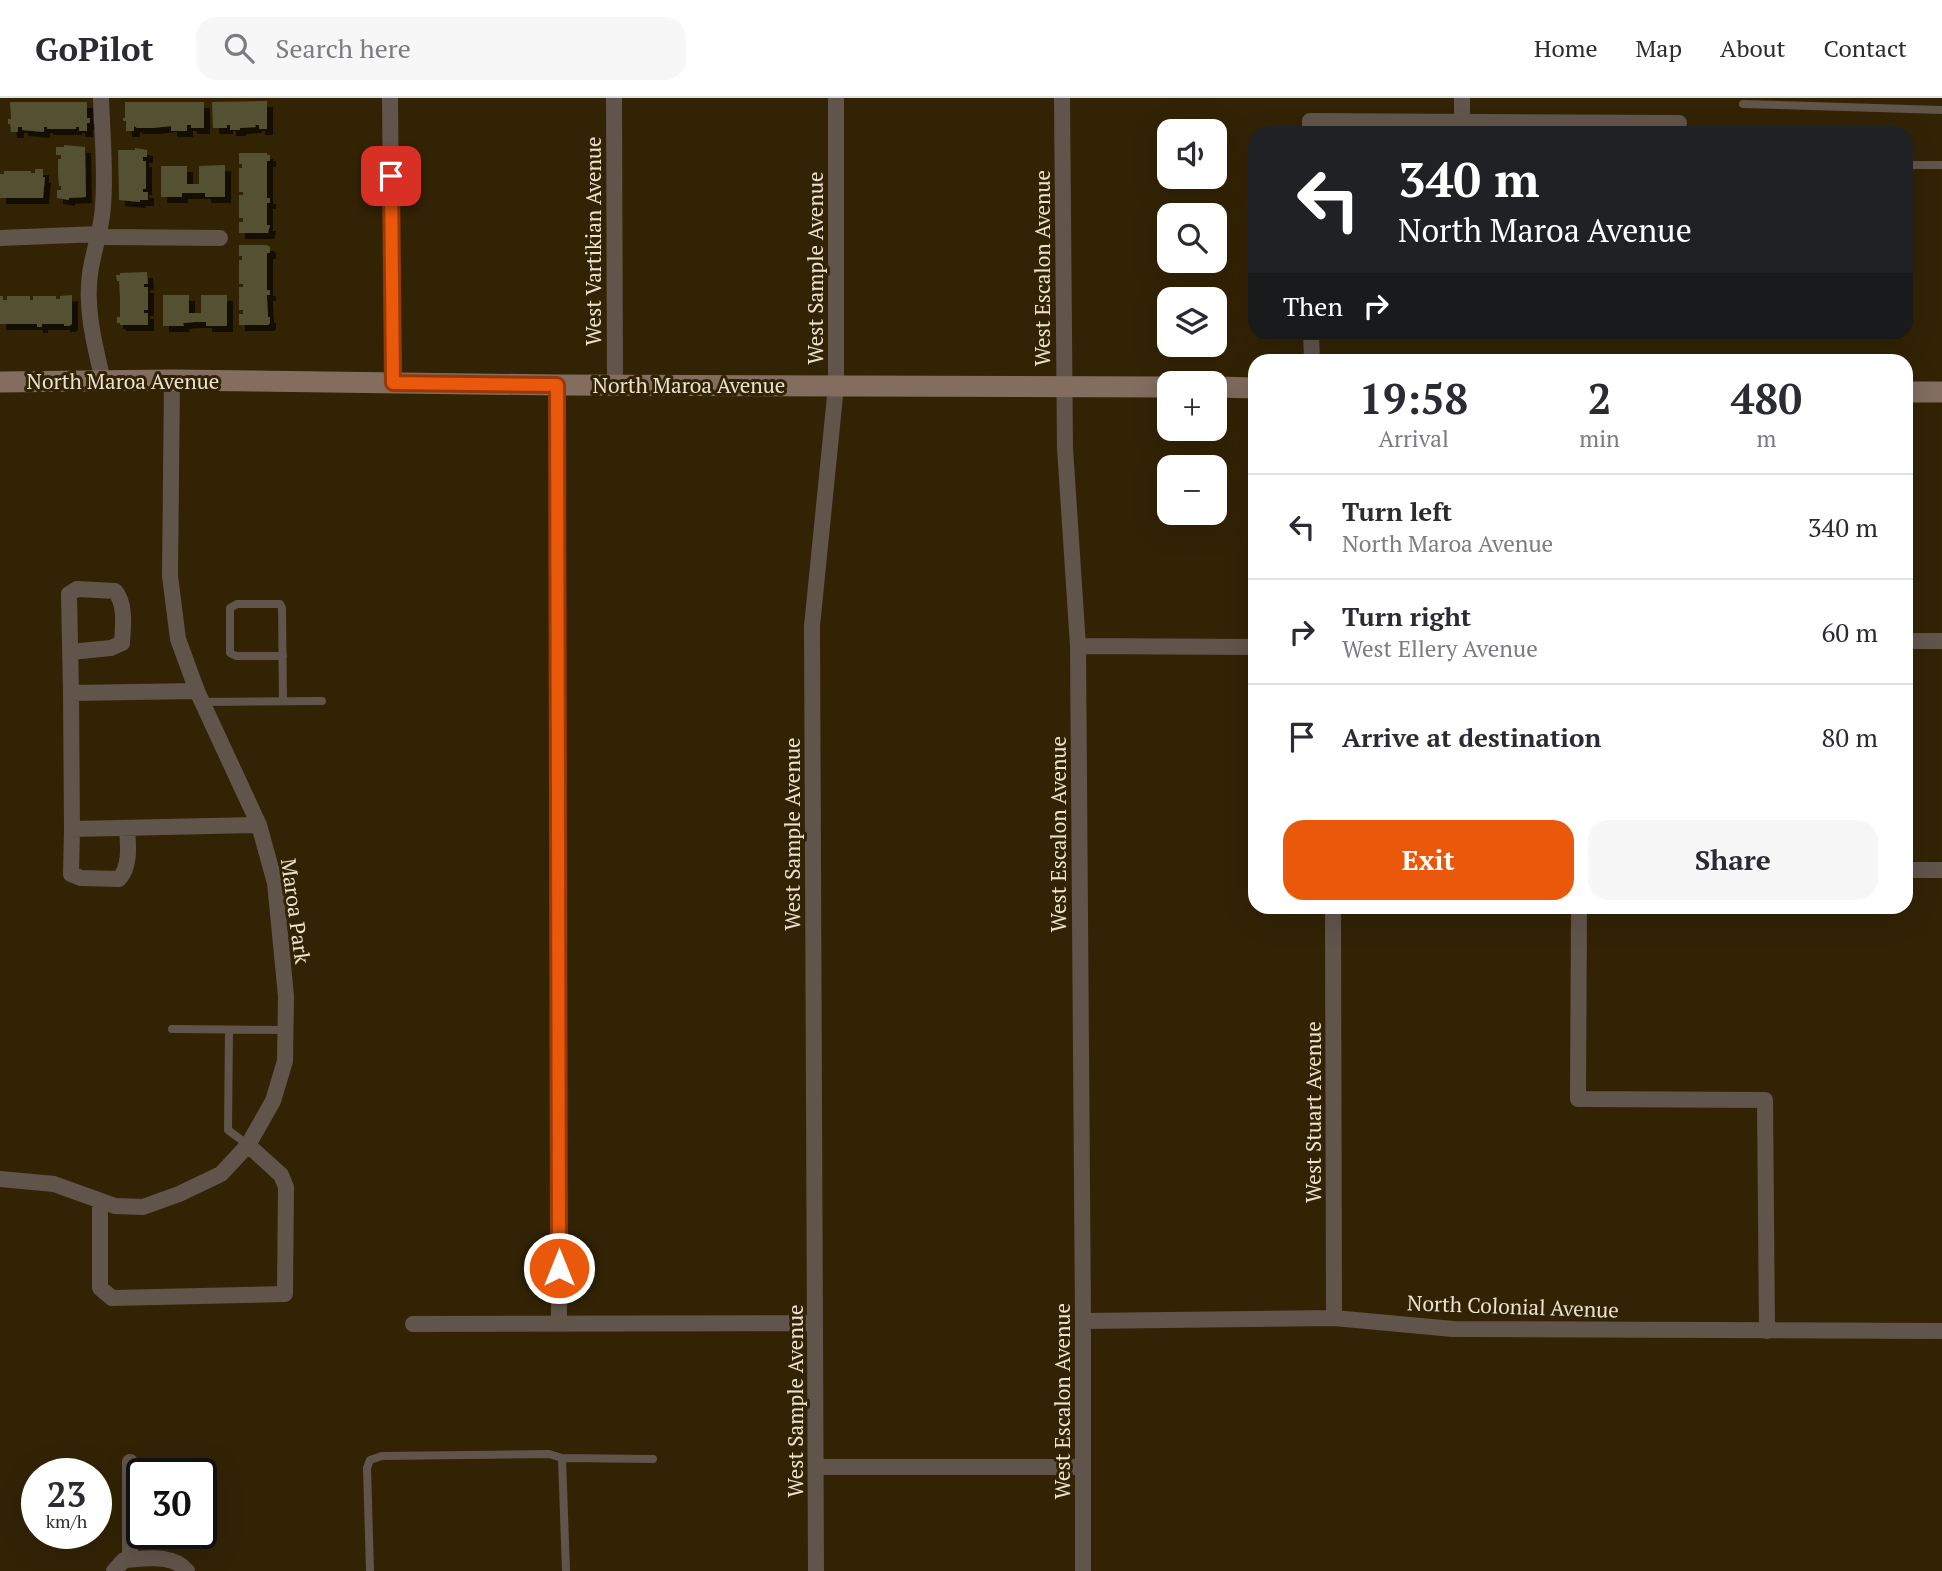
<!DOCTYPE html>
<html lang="en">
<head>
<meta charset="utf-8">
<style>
  body { margin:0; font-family:"PT Serif",serif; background:#f7f7f7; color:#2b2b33; height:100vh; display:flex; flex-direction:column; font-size:26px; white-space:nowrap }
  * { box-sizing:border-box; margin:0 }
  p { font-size:23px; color:#7c7c81 }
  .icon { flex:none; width:38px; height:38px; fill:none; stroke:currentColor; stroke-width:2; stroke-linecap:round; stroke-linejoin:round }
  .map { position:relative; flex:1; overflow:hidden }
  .sheet { position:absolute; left:1248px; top:256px; width:665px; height:560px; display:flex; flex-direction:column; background:#fff; border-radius:21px; box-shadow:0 7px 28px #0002 }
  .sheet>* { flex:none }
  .banner { position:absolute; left:1248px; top:28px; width:665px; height:214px; border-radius:21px; box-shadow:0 7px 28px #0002; background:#202124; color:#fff; overflow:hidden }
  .tools { position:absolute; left:1157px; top:21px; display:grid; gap:14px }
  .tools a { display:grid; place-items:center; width:70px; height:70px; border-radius:14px; background:#fff; box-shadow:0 7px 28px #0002; font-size:35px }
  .speed { position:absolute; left:21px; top:1360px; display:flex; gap:14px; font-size:35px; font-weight:700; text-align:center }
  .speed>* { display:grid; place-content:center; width:91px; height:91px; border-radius:50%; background:#fff; box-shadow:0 7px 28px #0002; line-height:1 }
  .speed small { font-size:18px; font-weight:400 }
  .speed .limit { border:4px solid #111; border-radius:10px; background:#fff; color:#111 }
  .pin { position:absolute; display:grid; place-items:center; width:60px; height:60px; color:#fff; margin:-30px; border-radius:14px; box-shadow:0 4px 10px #0006 }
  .me { position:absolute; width:77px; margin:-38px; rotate:0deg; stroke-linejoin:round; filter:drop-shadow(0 0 5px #0008) }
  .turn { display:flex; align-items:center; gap:24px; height:147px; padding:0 35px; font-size:32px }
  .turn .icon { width:91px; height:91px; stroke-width:2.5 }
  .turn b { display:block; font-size:49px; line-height:60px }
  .then { display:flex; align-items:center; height:66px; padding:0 35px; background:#0003; gap:14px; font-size:26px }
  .eta { display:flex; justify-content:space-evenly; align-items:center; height:119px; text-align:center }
  .eta b { font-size:42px; font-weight:600; line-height:49px }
  .button { display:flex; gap:14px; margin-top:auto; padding:14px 35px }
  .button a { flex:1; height:80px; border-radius:21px; background:#ea580c; color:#fff; font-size:28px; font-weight:600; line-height:80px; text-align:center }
  .button a+a { background:#f7f7f7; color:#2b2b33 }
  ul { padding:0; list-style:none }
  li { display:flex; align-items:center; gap:21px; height:105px; padding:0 35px; border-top:2px solid #e1e1e2 }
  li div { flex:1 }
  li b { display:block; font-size:26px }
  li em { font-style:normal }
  header { display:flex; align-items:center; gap:42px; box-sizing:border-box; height:98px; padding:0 35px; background:#fff; border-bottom:2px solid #e1e1e2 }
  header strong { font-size:33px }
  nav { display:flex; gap:38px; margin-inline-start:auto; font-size:24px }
  .search { width:490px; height:63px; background:#f7f7f7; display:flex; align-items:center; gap:18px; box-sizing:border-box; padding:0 24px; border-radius:21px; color:#7c7c81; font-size:26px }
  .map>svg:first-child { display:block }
  .building { fill:#525131; filter:url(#shadow) }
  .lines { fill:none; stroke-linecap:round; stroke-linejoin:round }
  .service { stroke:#61544b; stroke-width:8 }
  .minor { stroke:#61544b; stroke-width:16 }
  .secondary { stroke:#826d5f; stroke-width:21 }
  .route-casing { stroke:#983908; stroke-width:18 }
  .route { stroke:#ea580c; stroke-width:12 }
  .labels { text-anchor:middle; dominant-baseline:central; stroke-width:6; stroke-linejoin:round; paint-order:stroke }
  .street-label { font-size:21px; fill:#ebe2d1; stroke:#322305 }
</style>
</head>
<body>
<header>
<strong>GoPilot</strong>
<div class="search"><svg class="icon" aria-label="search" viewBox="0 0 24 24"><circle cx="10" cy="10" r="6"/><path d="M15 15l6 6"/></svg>Search here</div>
<nav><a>Home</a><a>Map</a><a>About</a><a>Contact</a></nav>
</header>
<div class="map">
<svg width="1942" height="1473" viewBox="0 0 1942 1473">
  <defs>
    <filter id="shadow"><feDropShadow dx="6" dy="6" stdDeviation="0" flood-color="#0009"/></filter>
  </defs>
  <rect width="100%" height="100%" fill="#322305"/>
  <path class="building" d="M267,3V31H259V27H255L256,29L240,30V32H230V27H227V30H213L212,4Z
    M10,4H87V20H90V25H87V33H79V29H76V31H47V29H44V34L22,32V29H18V34H11L10,26H8V21H11Z
    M125,4H204V30H191V27H187V33H171V28L153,30H137L134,28V33H126V23H123V20H125Z
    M64,47L85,49L86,99L69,100V102L57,100V92H61V88H59L58,75V61H61V57H56V49H64Z
    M135,50L147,52V59H143V63H146V91H143V94H148V102H140V104L119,102L118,52H135Z
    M239,55H267V57H270V63H267V100H270V105H267V127H270L268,135H239V124H243V120H239V97H243V94H239V70H242V66H239Z
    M225,67V99H205V95H182V99H161V68H187V86H199V68Z
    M35,71H43V79H45L43,100H0V76H4V73H31V75H35Z
    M239,147H267L270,149V155H267V192H270V197H267V201L268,219H270V225L268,227H239V216H243V212H239V189H243V186H239V162H242V158H239Z
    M147,174L148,186H144V189H148V212H144V215H148V227H120V225H117V219H120V201L119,183H117L116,177H120V175Z
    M72,197V226L69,228H64V226H42V229H37V226H0V198H3V202H7V198H30V202H33V198H56V201H60V198Z
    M163,197H189V215H201V197H227V228H206V224H195L183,225L184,228H163Z"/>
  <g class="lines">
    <path class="service" d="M1743,6L1942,12
      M1906,67H1942
      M283,558H236L230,555V510L237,506H280L282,510L283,603
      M202,604L322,603
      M172,931L286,932
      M229,932L228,1032L248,1047
      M562,1360L566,1473
      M370,1473L367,1370L370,1362L382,1358L549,1356L562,1360L653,1361"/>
    <path class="minor" d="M101,0C102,35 106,72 103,108C102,131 93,153 90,176C85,212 95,248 103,283
      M390,0L393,285
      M614,0L615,286
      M1062,0L1065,350L1078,548L1083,1223V1473
      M1462,0V24
      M1310,35V23L1679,25
      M0,140L99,136L107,139L220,140
      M1311,234L1312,262
      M557,287L559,1225
      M1906,543H1942
      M1078,548L1255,549
      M70,554L111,550L122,545C123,528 126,506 115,493L77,491L69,496L71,595
      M197,593L71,595L72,731L259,727
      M72,731L71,776L81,780L119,781C131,768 128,746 127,730
      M1906,772H1942
      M1333,808L1334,1220
      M1579,808L1578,1001L1765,1002L1767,1233
      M0,1081L54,1086L115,1108L143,1109L179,1096L221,1076L248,1047L273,1003L285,963L286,898L275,785L259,727L197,593L178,541L170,478L172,282
      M100,1103V1190L112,1200L285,1196L286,1089L281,1077L248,1047
      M1083,1223L1334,1220L1453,1231L1942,1233
      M413,1226L815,1225
      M130,1364V1461
      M816,1369H1082
      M114,1473L124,1462C144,1461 173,1455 187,1473
      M816,1473L812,528L836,288V0"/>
    <path class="secondary" d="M0,284L172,282L557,287L1169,289
      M1214,289L1255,290
      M1906,294H1942"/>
  </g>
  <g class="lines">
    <g class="route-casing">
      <path id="route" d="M391,78L393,285L557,287L559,1170"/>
    </g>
    <use href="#route" class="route"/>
  </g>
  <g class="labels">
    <g class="street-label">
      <text transform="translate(593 143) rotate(-90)">West Vartikian Avenue</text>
      <text transform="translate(815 170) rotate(-90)">West Sample Avenue</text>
      <text transform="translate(1042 170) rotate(-90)">West Escalon Avenue</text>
      <text x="123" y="283">North Maroa Avenue</text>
      <text x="689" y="287">North Maroa Avenue</text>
      <text transform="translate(792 736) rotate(-90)">West Sample Avenue</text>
      <text transform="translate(1058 736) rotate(-90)">West Escalon Avenue</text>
      <text transform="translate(296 813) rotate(82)">Maroa Park</text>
      <text transform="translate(1313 1014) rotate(-90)">West Stuart Avenue</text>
      <text transform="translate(1513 1208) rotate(2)">North Colonial Avenue</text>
      <text transform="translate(795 1303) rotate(-90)">West Sample Avenue</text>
      <text transform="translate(1062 1303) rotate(-90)">West Escalon Avenue</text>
    </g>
  </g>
</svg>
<div class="tools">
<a><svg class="icon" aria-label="sound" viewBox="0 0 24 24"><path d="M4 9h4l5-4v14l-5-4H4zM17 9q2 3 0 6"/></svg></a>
<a><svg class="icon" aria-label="search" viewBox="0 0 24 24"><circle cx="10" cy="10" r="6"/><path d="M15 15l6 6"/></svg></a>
<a><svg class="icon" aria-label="layers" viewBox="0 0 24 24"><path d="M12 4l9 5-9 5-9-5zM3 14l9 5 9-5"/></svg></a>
<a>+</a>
<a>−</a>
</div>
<div class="speed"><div>23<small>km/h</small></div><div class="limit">30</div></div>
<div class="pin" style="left:391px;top:78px;background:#d93025"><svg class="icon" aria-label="arrive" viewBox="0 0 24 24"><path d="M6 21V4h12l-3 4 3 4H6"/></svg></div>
<svg class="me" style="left:559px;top:1170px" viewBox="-20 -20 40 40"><circle r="17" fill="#ea580c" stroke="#fff" stroke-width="3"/><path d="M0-11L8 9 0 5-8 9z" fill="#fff"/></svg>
<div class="banner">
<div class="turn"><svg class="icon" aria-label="left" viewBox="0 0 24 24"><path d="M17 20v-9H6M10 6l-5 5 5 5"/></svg><div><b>340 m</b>North Maroa Avenue</div></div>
<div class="then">Then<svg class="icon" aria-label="right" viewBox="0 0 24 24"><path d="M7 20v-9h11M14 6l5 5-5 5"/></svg></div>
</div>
<section class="sheet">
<div class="eta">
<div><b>19:58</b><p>Arrival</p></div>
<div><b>2</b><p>min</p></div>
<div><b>480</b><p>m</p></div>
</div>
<ul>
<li><svg class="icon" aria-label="left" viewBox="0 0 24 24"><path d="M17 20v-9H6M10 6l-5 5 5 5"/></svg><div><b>Turn left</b><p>North Maroa Avenue</p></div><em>340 m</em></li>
<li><svg class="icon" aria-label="right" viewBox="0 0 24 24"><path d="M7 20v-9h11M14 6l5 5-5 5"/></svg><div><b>Turn right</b><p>West Ellery Avenue</p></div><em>60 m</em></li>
<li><svg class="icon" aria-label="arrive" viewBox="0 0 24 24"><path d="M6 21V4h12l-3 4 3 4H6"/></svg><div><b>Arrive at destination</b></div><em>80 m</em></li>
</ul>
<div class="button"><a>Exit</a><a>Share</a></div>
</section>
</div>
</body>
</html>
